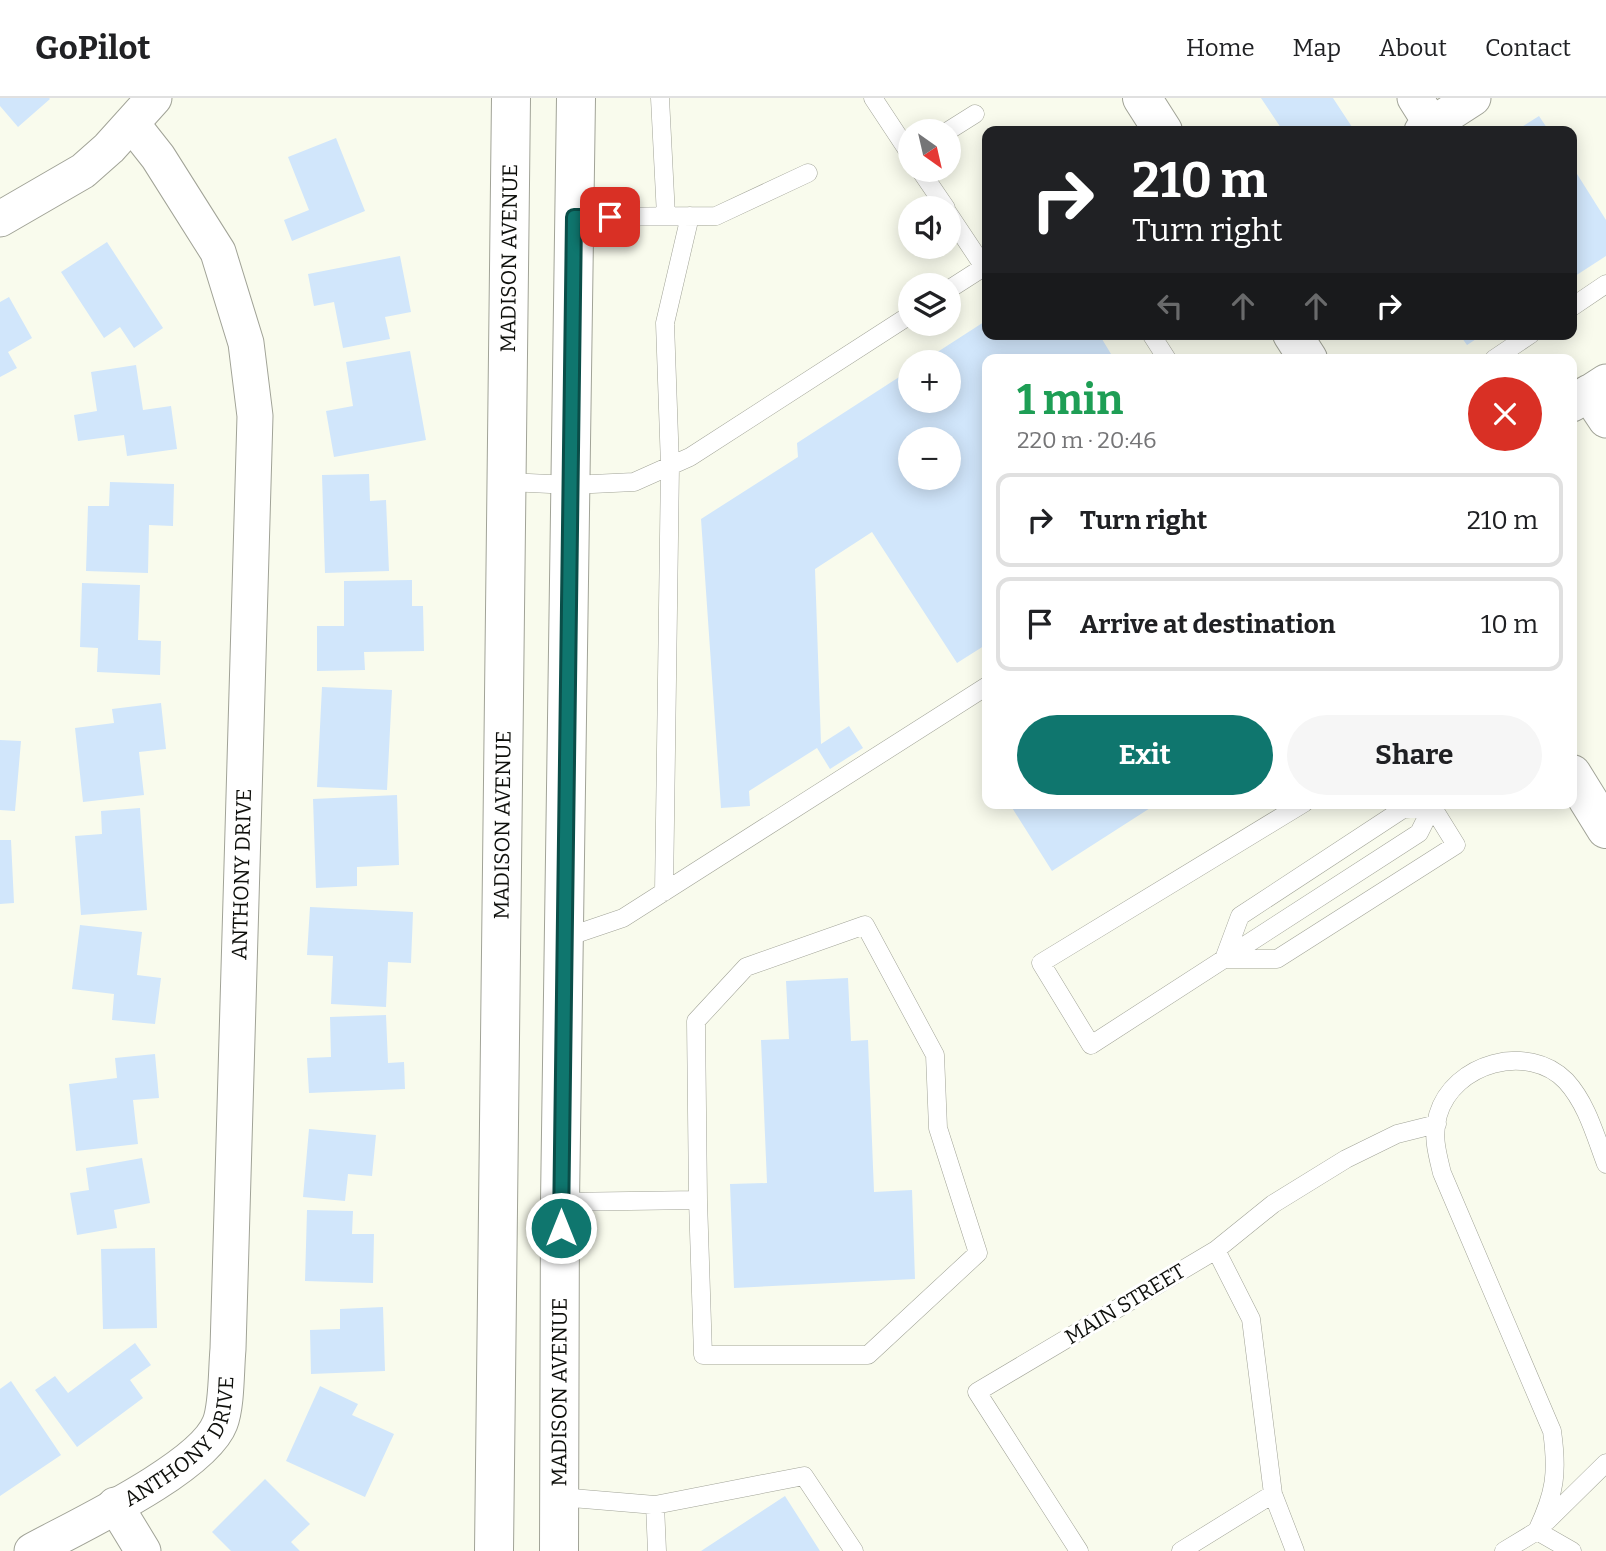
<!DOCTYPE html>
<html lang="en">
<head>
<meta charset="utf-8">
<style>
  body { margin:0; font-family:Bitter,serif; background:#f6f6f6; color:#202124; height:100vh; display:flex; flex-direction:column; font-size:26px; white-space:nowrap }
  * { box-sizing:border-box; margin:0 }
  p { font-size:23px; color:#757577 }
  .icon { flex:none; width:38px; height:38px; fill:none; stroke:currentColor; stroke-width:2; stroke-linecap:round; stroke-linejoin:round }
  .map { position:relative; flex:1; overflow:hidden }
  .side { position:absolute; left:982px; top:256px; width:595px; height:455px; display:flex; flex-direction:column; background:#fff; border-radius:14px; box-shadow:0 4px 18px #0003 }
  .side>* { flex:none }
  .top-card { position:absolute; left:982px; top:28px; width:595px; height:214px; border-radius:14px; box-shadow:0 4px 18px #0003; background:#202124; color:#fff; overflow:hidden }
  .needle { width:46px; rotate:146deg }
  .buttons { position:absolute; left:898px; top:21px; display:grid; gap:14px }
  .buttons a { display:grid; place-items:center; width:63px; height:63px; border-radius:50%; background:#fff; box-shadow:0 4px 18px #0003; font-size:35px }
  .pin { position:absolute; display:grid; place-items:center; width:60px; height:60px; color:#fff; margin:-30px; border-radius:14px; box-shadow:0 4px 10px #0006 }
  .me { position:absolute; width:77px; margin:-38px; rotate:0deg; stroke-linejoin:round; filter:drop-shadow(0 0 5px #0008) }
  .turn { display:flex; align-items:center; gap:24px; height:147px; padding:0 35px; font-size:32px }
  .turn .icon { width:91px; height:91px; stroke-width:2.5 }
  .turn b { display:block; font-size:49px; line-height:60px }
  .lanes { display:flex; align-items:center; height:66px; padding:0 35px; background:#0003; justify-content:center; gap:35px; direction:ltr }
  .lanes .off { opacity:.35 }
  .round { display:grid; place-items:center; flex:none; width:74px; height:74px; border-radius:37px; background:#f6f6f6 }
  .headline { display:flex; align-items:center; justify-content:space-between; height:119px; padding:0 35px }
  h1 { font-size:42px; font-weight:700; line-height:52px; color:#1e9e55 }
  .cta { display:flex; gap:14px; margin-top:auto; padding:14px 35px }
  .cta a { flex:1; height:80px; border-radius:42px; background:#0f766e; color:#fff; font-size:28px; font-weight:700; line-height:80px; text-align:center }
  .cta a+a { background:#f6f6f6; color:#202124 }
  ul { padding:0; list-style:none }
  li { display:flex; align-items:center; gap:21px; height:94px; margin:0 14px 10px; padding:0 21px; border:4px solid #e0e0e0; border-radius:14px }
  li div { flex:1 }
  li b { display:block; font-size:26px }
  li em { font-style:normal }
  header { display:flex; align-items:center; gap:42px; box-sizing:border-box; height:98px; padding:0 35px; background:#fff; border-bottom:2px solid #e0e0e0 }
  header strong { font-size:33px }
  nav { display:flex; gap:38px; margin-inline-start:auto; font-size:24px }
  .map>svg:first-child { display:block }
  .building { fill:#d1e6fb; fill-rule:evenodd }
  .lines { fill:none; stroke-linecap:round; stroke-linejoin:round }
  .lane-casing { stroke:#a1a397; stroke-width:19 }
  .street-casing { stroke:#a1a397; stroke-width:37 }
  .secondary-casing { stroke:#a1a397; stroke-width:40 }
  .primary-casing { stroke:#a1a397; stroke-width:40 }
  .lane { stroke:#fff; stroke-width:18 }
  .street { stroke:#fff; stroke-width:35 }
  .secondary { stroke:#fff; stroke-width:38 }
  .primary { stroke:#fff; stroke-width:38 }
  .route-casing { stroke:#0a4d48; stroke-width:18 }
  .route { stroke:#0f766e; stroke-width:12 }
  .labels { text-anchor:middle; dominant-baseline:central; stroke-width:6; stroke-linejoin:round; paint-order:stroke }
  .street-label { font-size:21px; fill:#0f100c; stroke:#fff }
</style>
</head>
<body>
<header>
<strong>GoPilot</strong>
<nav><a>Home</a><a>Map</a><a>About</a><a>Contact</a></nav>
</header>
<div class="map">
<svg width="1606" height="1453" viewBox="0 0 1606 1453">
  <rect width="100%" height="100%" fill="#f9fbed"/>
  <path class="building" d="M0,0H49L50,1L18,29L0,8Z
    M1261,0H1333L1352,29L1346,33H1283Z
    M1539,18L1549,33H1515Z
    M336,40L365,113L292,143L284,122L309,112L288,59Z
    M1572,68L1606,122V158L1572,180Z
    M107,144L163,230L134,250L120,229L104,240L61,174Z
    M400,158L411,214L385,219L390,241L343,250L334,204L314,208L308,176Z
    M9,199L32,240L8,254L17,270L0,279V204Z
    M987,222V236H1099L1114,261H987V546L957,565L872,434L815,471L821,646L849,628L863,650L830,671L817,650L749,693L750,708L721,710L701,421L798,359L797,345L910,272V303H948V264H922ZM910,341H948V380H910Z
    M1459,236H1484L1467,247Z
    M410,253L426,342L334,359L326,313L353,308L346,264Z
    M136,267L143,312L171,308L177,351L127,358L124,337L78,343L74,317L97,313L91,274Z
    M369,376L370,403L386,402L389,473L325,475L322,377Z
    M110,384L174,386L173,428L149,427L148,475L86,473L88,408H109Z
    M412,482V508H423L424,553L364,554L365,572L317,573V528H344V483Z
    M82,485L140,487L138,542L161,543L160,577L97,574L98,550L80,549Z
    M322,589L392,592L387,692L317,689Z
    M161,605L166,651L139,654L144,697L83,704L75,630L114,625L112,611Z
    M0,642L21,643L15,713L0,712Z
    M397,697L399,767L357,769V788L316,790L313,701Z
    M1009,705H1158L1052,773Z
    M140,710L147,812L81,817L75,738L102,736L101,713Z
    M0,742H11L14,805L0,806Z
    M310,809L413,814L411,865L388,864L386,909L331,906L333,858L307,857Z
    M80,827L142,834L137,877L161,880L155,926L112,922L114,896L72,891Z
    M848,880L851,943L868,942L874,1094L912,1092L915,1181L734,1190L730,1086L767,1085L761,942L789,941L786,883Z
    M386,917L388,965L404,964L405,991L309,995L307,960L331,959L330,919Z
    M155,956L159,1000L133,1002L138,1046L76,1053L69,986L117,980L115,960Z
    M309,1031L376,1037L372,1078L348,1076L345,1103L303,1099Z
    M142,1060L150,1105L114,1112L117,1130L77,1137L70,1095L89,1092L86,1070Z
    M307,1112L353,1113L352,1136H374L373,1185L305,1183Z
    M155,1150L157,1230L103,1231L101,1151Z
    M383,1209L385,1273L311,1276L310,1232L340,1231V1211Z
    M135,1245L151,1267L130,1282L143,1300L77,1349L35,1292L55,1278L68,1295Z
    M11,1283L61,1357L0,1398V1291Z
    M320,1288L358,1306L352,1317L394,1336L365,1399L286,1363Z
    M265,1381L310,1426L291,1444L300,1453H231L212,1434Z
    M785,1398L820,1453H701Z"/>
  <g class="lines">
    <g class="lane-casing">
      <path id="lane" d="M660,0L666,118
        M873,0L910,56
        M948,33L975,16
        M920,72L946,110
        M948,115L984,169
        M574,119L716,118L808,75
        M948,192L987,167
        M1572,209L1606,186
        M1151,236L1167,261
        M1494,261L1531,236
        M506,384L571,387L634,384L690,359L910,217
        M1304,705L1041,865L1091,947L1419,735L1432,709
        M664,794L670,368L665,225L690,118
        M564,840L623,820L987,588
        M1224,861H1277L1456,747L1430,705
        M1224,861L1240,818L1403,711L1432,709
        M560,1104L698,1102L703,1257H868L978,1155L938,1030L935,957L865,827L746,869L696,923L698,1102
        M1216,1152L1251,1221L1273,1396L1295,1453
        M560,1399L655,1407L804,1378L854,1453
        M655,1407L657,1453
        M1547,1423L1606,1365
        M1537,1433C1555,1395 1558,1375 1552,1333L1442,1075C1437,1055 1432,1038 1438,1017C1453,965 1528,944 1566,983C1587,1006 1595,1037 1606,1066
        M1079,1453L977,1294L1216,1152L1273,1106L1346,1061L1397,1036L1437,1026
        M1181,1453L1273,1396
        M1504,1453L1537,1433L1572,1453"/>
    </g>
    <g class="street-casing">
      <g id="street">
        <path d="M1415,0L1432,27"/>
        <path d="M1422,33L1473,0"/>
        <path d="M0,121L83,73L109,50L154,0"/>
        <path d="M1588,295L1606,322"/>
        <path d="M1572,306L1606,284"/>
        <path d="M115,1407L143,1453"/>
        <path id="s1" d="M32,1453C76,1429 203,1370 220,1325C227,1307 226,1272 228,1251L255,318L246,245L218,154L158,59L132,26"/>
      </g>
    </g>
    <g class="secondary-casing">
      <path id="secondary" d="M1142,0L1163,33
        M1292,236L1308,261
        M1572,676L1606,731"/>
    </g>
    <g class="primary-casing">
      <g id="primary">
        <path id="s2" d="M494,1453L511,0"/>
        <path id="s3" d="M559,1453L560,1104L576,0"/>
      </g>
    </g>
    <use href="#lane" class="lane"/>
    <use href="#street" class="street"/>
    <use href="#secondary" class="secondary"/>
    <use href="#primary" class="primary"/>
  </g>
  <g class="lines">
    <g class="route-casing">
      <path id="route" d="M561,1130L574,119H610"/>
    </g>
    <use href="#route" class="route"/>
  </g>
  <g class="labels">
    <g class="street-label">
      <text stroke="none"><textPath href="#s2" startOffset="1293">MADISON AVENUE</textPath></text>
      <text stroke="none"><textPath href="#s2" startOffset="726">MADISON AVENUE</textPath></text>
      <text stroke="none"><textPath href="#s1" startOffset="780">ANTHONY DRIVE</textPath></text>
      <text transform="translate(1125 1206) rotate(-31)">MAIN STREET</text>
      <text stroke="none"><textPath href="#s3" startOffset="159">MADISON AVENUE</textPath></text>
      <text stroke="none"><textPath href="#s1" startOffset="192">ANTHONY DRIVE</textPath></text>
    </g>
  </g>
</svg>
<div class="buttons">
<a><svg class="needle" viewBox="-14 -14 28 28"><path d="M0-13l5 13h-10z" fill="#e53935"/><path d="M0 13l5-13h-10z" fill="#757577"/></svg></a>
<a><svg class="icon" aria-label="sound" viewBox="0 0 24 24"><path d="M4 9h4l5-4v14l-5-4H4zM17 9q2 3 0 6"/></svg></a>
<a><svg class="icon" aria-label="layers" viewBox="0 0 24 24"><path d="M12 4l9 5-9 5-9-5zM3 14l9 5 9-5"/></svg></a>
<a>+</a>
<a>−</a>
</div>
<div class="pin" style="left:610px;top:119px;background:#d93025"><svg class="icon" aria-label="arrive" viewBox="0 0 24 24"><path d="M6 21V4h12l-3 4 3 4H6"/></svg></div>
<svg class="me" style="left:561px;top:1130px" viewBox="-20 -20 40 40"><circle r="17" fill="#0f766e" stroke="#fff" stroke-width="3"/><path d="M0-11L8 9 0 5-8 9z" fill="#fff"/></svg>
<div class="top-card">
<div class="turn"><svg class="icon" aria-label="right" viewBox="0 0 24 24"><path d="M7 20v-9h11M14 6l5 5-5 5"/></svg><div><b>210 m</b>Turn right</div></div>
<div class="lanes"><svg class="icon off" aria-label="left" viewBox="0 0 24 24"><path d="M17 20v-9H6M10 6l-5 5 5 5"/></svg><svg class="icon off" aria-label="ahead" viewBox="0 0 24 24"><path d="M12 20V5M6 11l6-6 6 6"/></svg><svg class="icon off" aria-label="ahead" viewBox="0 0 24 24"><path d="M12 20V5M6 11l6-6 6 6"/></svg><svg class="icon" aria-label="right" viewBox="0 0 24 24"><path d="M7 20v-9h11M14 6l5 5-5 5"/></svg></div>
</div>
<section class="side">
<div class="headline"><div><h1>1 min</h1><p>220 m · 20:46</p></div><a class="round" style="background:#d93025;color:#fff"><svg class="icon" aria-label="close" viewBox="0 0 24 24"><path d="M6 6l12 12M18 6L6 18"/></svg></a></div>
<ul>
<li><svg class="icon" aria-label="right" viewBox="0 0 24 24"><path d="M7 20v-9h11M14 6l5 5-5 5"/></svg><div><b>Turn right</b></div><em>210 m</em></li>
<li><svg class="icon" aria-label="arrive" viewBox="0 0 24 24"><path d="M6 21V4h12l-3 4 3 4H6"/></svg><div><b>Arrive at destination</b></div><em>10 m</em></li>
</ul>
<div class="cta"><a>Exit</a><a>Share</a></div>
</section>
</div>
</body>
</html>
